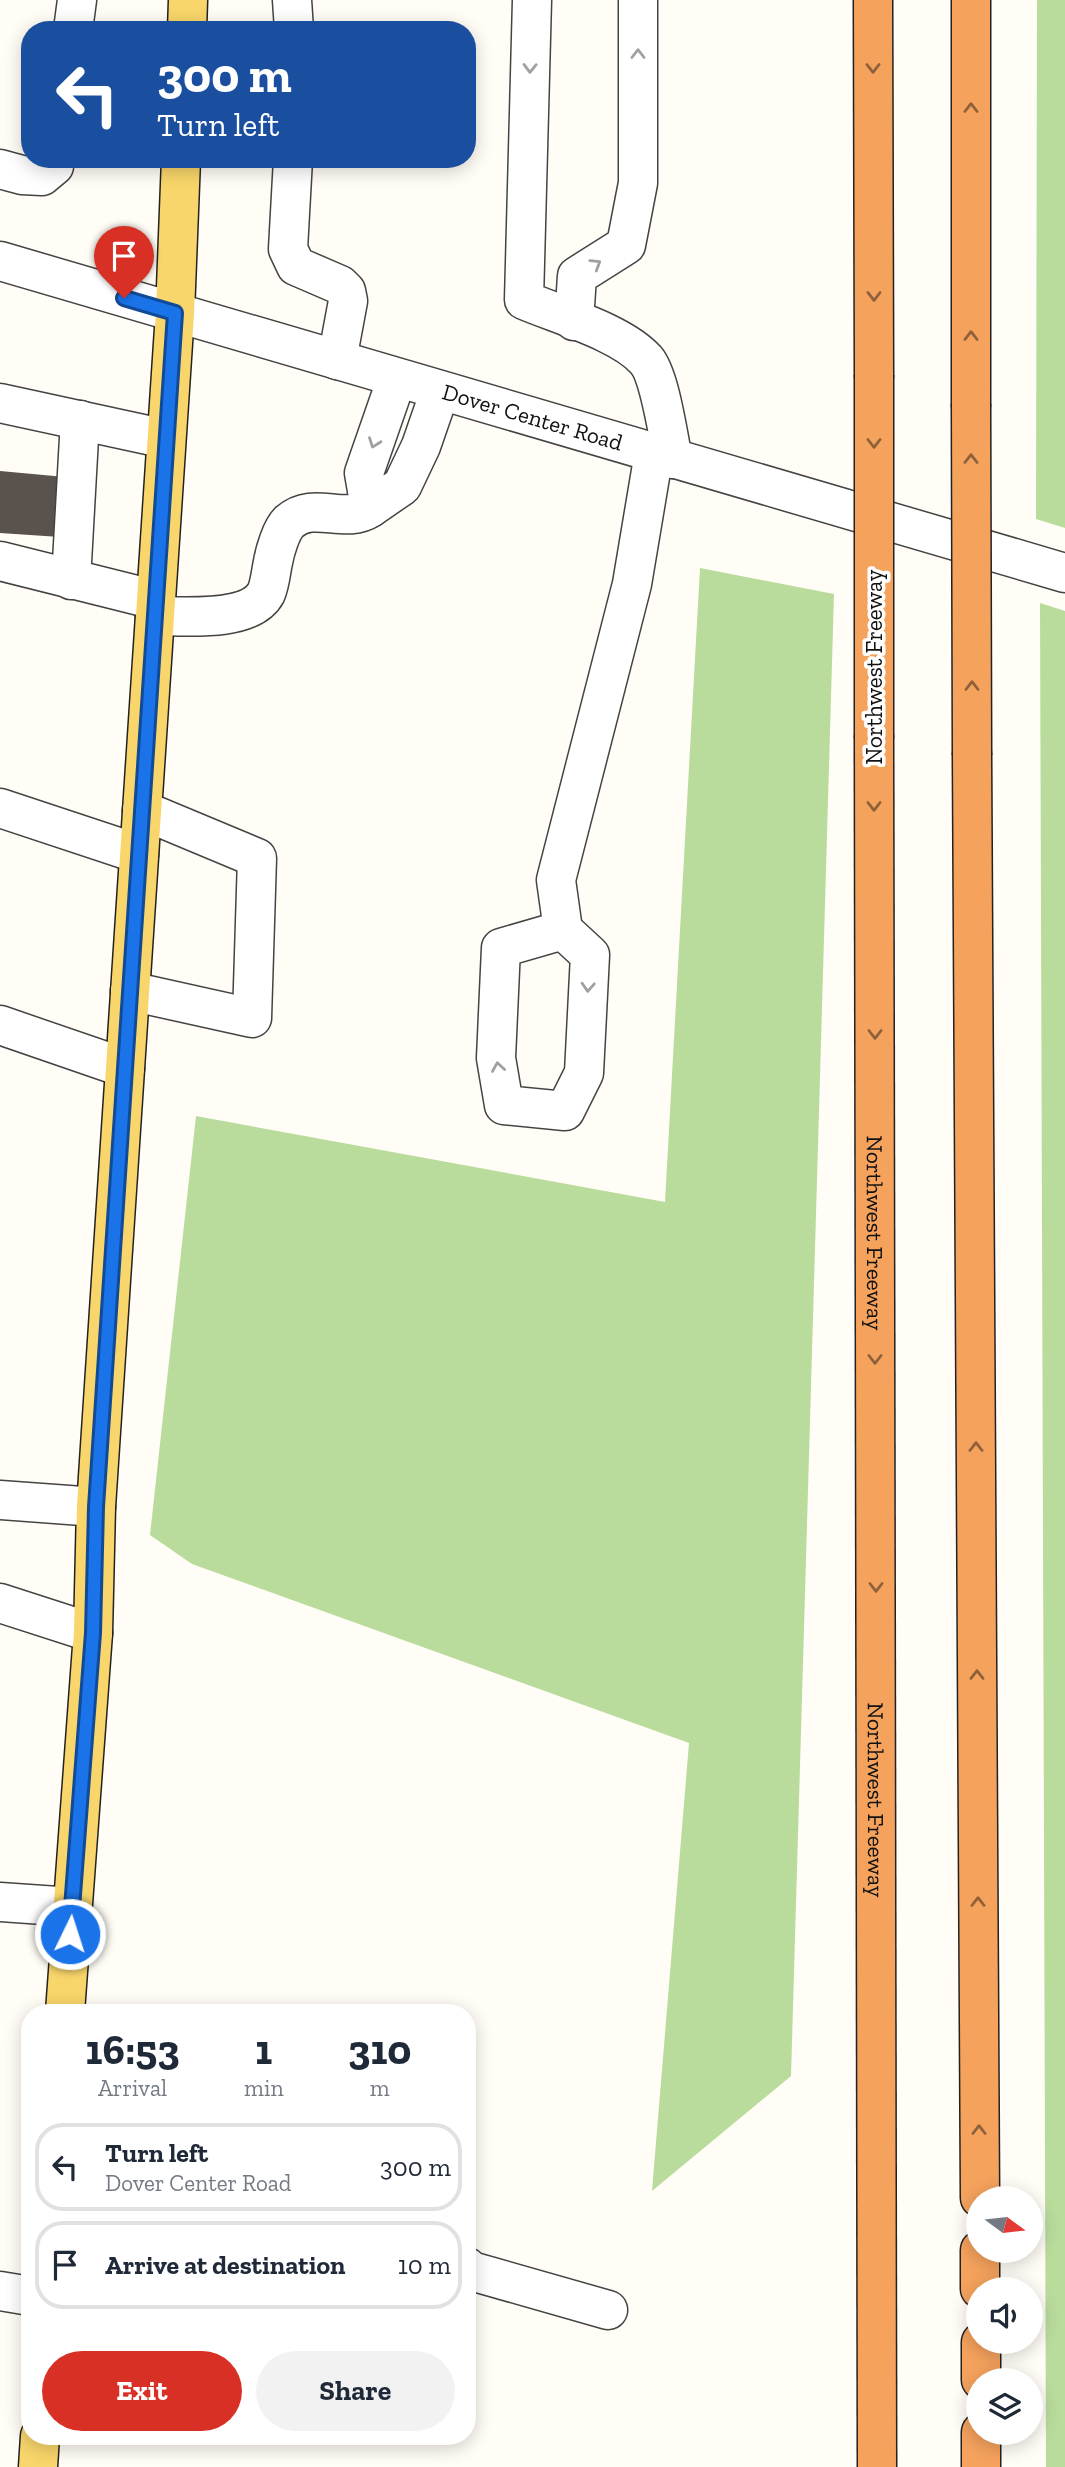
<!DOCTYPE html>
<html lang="en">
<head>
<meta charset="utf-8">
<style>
  body { margin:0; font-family:"Zilla Slab",serif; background:#f2f2f3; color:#1f2937; height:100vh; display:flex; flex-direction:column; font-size:26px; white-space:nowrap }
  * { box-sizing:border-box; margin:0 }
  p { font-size:23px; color:#747a83 }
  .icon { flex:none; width:38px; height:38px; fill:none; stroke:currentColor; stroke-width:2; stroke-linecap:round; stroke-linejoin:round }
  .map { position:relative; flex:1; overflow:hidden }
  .panel { position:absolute; left:21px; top:2004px; width:455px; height:441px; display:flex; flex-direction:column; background:#fff; border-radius:28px; box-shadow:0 4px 18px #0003 }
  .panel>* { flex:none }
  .top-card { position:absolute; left:21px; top:21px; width:455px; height:147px; border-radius:28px; box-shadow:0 4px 18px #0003; background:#1a4fa0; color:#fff; overflow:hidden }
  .needle { width:46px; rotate:105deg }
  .fabs { position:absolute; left:966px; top:2186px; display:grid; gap:14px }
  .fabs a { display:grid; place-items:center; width:77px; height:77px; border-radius:50%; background:#fff; box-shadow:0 4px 18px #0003; font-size:35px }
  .pin { position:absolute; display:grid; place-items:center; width:60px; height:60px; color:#fff; margin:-72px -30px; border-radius:50% 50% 50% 0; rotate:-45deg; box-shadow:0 0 7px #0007 }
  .pin .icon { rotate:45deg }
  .me { position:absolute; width:77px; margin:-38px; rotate:4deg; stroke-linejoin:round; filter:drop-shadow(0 0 5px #0008) }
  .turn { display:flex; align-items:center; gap:24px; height:147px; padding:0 21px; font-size:32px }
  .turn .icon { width:91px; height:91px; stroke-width:2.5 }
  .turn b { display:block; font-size:49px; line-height:60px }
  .eta { display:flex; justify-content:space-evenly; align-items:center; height:119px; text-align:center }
  .eta b { font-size:42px; font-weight:800; line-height:49px }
  .primary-button { display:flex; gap:14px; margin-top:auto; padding:14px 21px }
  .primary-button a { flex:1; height:80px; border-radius:42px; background:#d93025; color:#fff; font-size:28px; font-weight:800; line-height:80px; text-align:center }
  .primary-button a+a { background:#f2f2f3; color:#1f2937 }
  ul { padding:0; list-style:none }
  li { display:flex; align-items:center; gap:21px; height:88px; margin:0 14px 10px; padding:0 7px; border:4px solid #e0e1e3; border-radius:28px }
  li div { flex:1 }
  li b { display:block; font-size:26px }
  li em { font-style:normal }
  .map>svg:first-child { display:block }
  .forest { fill:#b9dc9c }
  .building { fill:#5a524d }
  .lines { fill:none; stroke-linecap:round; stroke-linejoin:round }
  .minor-casing { stroke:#444; stroke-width:41 }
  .major-casing { stroke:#222; stroke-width:41 }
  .highway-casing { stroke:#222; stroke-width:41 }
  .minor { stroke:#fff; stroke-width:38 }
  .major { stroke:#f9d66b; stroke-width:38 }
  .highway { stroke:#f5a25d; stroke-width:38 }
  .highway-bridge-casing { stroke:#222; stroke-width:41; stroke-linecap:butt }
  .highway-bridge { stroke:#f5a25d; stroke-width:38 }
  .oneway { stroke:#a0a0a0 }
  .oneway2 { stroke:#8e613b }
  .route-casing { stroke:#114b97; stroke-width:18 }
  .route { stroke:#1a73e8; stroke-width:12 }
  .labels { text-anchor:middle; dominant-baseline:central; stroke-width:7; stroke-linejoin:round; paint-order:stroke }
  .street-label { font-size:23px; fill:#111; stroke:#fff }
</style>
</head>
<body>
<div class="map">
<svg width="1065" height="2467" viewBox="0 0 1065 2467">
  <rect width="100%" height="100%" fill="#fffdf5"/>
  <path class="forest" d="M1037,0H1065V528L1036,519Z
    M700,568L834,594L791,2076L652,2191L689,1743L192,1564L150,1535L196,1116L665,1202Z
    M1040,603L1065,611V2467H1046Z"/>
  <path class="building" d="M0,471L65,477L60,537L0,533Z"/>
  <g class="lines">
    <g class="minor-casing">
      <g id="minor">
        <path d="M292,0L294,30"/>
        <path d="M532,0L524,300C559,315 621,332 646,360C660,376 668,436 673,459"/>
        <path d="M73,30L77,0"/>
        <path d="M293,159L288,249L296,266L340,285L346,291L348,301L337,360"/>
        <path d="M0,169L22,175L42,176L54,166L55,159"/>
        <path id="s1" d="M0,261L1065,573"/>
        <path d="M574,321L577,276L626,245L638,183V0"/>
        <path d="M397,378L364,473L370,508L402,486L421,446L440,391"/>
        <path d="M0,403L166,439"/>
        <path d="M0,561L156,600"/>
        <path d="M71,580L80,420"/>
        <path d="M155,616C183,616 250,623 266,593C270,584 271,571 273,562C275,551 281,530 289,522C314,500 344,525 370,508"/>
        <path d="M0,808L139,854"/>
        <path d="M563,930L501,948L496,1058L504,1105L565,1111L584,1073L590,955L563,930L556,880L632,584L654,453"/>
        <path d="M130,991L252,1018L257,858L142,810"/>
        <path d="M0,1025L125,1068"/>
        <path d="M0,1500L96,1507"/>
        <path d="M0,1603L93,1633"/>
        <path d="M0,1902L72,1907"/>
        <path d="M467,2267L471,2271L608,2310"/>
        <path d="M0,2291L30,2296"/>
      </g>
    </g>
    <g class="major-casing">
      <path id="major" d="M187,30L188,0
        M65,2012L93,1633L96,1507L175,313L181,159
        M38,2467L40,2436"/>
    </g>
    <g class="highway-casing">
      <g id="highway">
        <path d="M873,0L874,375"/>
        <path d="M971,0V404"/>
        <path id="s2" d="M874,738L877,2467"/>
        <path d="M972,755L980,2198"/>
        <path d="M980,2250V2289"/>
        <path d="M981,2342V2380"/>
        <path d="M981,2432V2467"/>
      </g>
    </g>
    <use href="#minor" class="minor"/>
    <use href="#major" class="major"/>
    <use href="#highway" class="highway"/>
    <g class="highway-bridge-casing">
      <path id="highway-bridge" d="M874,375V738
        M971,404L972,755"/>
    </g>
    <use href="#highway-bridge" class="highway-bridge"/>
  </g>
  <defs><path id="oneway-chevron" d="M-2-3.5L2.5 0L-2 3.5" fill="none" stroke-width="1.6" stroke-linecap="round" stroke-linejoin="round" transform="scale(1.75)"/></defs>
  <g class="oneway">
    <use href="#oneway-chevron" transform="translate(638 54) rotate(-90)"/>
    <use href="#oneway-chevron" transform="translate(530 68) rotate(91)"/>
    <use href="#oneway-chevron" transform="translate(596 264) rotate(-32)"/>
    <use href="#oneway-chevron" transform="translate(374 443) rotate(110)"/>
    <use href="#oneway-chevron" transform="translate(588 987) rotate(93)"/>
    <use href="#oneway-chevron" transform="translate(498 1067) rotate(-99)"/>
  </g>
  <g class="oneway2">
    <use href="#oneway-chevron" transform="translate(873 68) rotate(90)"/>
    <use href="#oneway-chevron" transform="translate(971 108) rotate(-90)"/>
    <use href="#oneway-chevron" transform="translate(874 296) rotate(90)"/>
    <use href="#oneway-chevron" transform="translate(971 336) rotate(-90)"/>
    <use href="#oneway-chevron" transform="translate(874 443) rotate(90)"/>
    <use href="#oneway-chevron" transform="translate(971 459) rotate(-90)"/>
    <use href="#oneway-chevron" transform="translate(972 686) rotate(-90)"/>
    <use href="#oneway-chevron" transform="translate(874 806) rotate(90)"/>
    <use href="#oneway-chevron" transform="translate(875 1034) rotate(90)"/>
    <use href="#oneway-chevron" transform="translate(875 1359) rotate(90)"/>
    <use href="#oneway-chevron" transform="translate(976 1447) rotate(-90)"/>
    <use href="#oneway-chevron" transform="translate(876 1587) rotate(90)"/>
    <use href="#oneway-chevron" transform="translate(977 1675) rotate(-90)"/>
    <use href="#oneway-chevron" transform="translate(978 1902) rotate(-90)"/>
    <use href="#oneway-chevron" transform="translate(979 2130) rotate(-90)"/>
  </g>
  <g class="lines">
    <g class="route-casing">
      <path id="route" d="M70,1934L93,1633L96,1507L175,313L124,298"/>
    </g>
    <use href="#route" class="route"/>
  </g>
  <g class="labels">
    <g class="street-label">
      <text stroke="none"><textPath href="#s1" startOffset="555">Dover Center Road</textPath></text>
      <text transform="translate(874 667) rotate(-90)">Northwest Freeway</text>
      <text stroke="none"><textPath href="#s2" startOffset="495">Northwest Freeway</textPath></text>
      <text stroke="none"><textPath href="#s2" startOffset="1062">Northwest Freeway</textPath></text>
    </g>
  </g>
</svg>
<div class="fabs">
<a><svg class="needle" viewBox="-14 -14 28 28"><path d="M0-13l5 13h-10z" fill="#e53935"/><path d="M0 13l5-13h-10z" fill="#747a83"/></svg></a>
<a><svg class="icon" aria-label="sound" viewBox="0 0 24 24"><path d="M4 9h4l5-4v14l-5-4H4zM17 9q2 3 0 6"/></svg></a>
<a><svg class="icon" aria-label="layers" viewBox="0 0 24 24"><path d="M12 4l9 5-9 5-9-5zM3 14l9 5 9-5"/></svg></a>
</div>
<div class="pin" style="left:124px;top:298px;background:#d93025"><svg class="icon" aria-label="arrive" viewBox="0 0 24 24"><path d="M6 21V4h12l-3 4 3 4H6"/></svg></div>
<svg class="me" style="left:70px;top:1934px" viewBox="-20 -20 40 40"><circle r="17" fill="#1a73e8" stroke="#fff" stroke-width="3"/><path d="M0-11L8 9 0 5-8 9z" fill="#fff"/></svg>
<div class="top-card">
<div class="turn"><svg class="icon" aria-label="left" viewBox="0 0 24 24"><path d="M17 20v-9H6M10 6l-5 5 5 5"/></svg><div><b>300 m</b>Turn left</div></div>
</div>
<section class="panel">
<div class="eta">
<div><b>16:53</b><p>Arrival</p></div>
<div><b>1</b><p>min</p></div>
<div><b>310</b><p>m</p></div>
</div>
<ul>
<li><svg class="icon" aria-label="left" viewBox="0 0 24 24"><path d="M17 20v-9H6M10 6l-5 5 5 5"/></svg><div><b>Turn left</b><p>Dover Center Road</p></div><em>300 m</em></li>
<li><svg class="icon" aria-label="arrive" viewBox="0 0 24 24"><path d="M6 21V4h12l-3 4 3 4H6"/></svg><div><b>Arrive at destination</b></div><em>10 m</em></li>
</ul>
<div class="primary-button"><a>Exit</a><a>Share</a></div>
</section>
</div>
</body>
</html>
